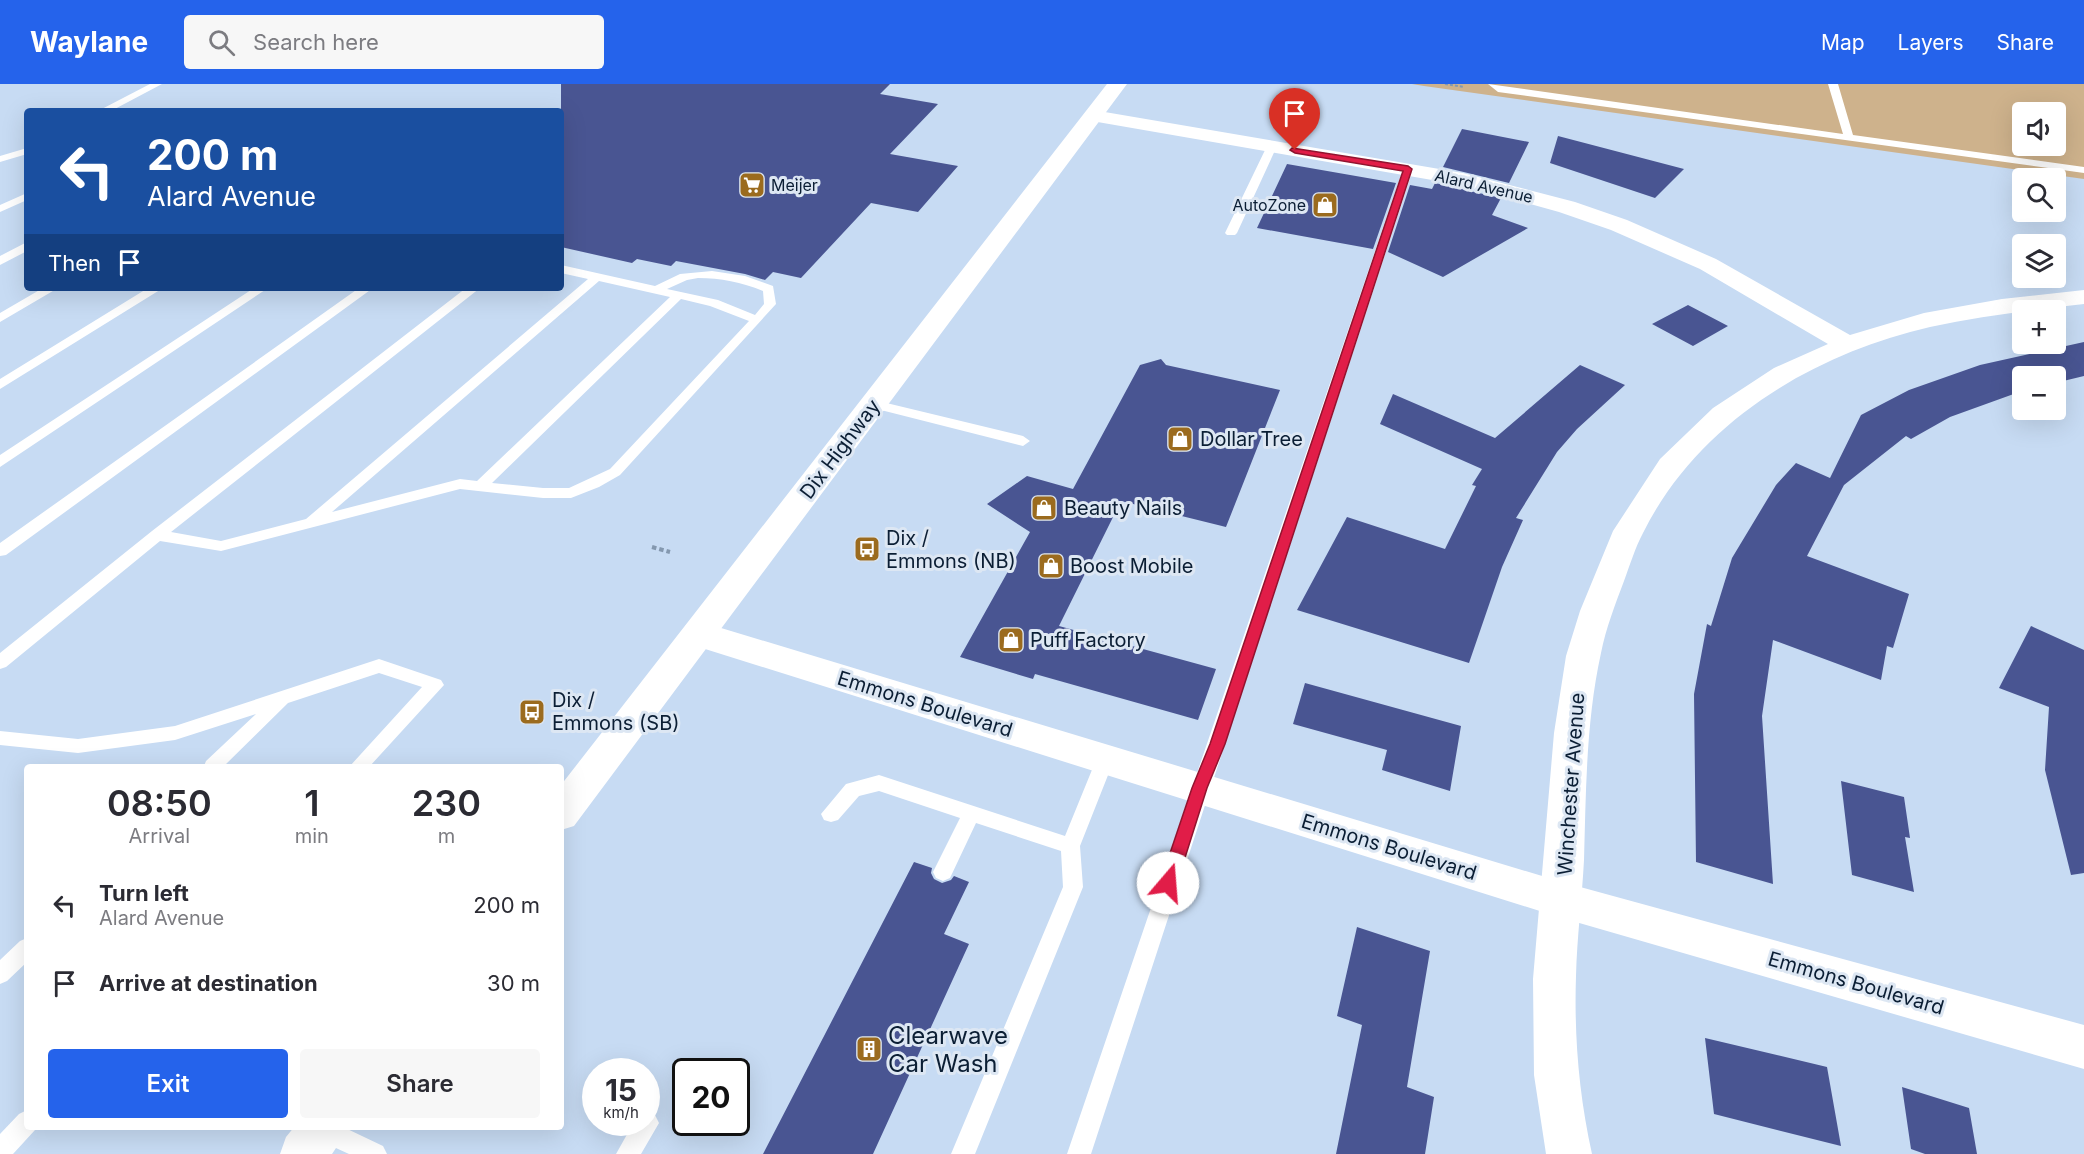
<!DOCTYPE html>
<html lang="en">
<head>
<meta charset="utf-8">
<style>
  body { margin:0; font-family:Inter,sans-serif; background:#f7f7f7; color:#2b2b33; height:100vh; display:flex; flex-direction:column; font-size:22px; white-space:nowrap }
  * { box-sizing:border-box; margin:0 }
  p { font-size:20px; color:#7c7c81 }
  .icon { flex:none; width:33px; height:33px; fill:none; stroke:currentColor; stroke-width:2; stroke-linecap:round; stroke-linejoin:round }
  .map { position:relative; flex:1; overflow:hidden }
  .panel { position:absolute; left:24px; top:680px; width:540px; height:366px; display:flex; flex-direction:column; background:#fff; border-radius:6px; box-shadow:0 6px 24px #0002 }
  .panel>* { flex:none }
  .top-card { position:absolute; left:24px; top:24px; width:540px; height:183px; border-radius:6px; box-shadow:0 6px 24px #0002; background:#1a4fa0; color:#fff; overflow:hidden }
  .controls { position:absolute; left:2012px; top:18px; display:grid; gap:12px }
  .controls a { display:grid; place-items:center; width:54px; height:54px; border-radius:6px; background:#fff; box-shadow:0 6px 24px #0002; font-size:30px }
  .speed { position:absolute; left:582px; top:974px; display:flex; gap:12px; font-size:30px; font-weight:700; text-align:center }
  .speed>* { display:grid; place-content:center; width:78px; height:78px; border-radius:50%; background:#fff; box-shadow:0 6px 24px #0002; line-height:1 }
  .speed small { font-size:15px; font-weight:400 }
  .speed .limit { border:3px solid #111; border-radius:9px; background:#fff; color:#111 }
  .pin { position:absolute; display:grid; place-items:center; width:51px; height:51px; color:#fff; margin:-62px -26px; border-radius:50% 50% 50% 0; rotate:-45deg; box-shadow:0 0 6px #0007 }
  .pin .icon { rotate:45deg }
  .me { position:absolute; width:66px; margin:-33px; rotate:18deg; stroke-linejoin:round; filter:drop-shadow(0 0 4px #0008) }
  .turn { display:flex; align-items:center; gap:21px; height:126px; padding:0 24px; font-size:27px }
  .turn .icon { width:78px; height:78px; stroke-width:2.5 }
  .turn b { display:block; font-size:42px; line-height:51px }
  .then { display:flex; align-items:center; height:57px; padding:0 24px; background:#0003; gap:12px; font-size:22px }
  .eta { display:flex; justify-content:space-evenly; align-items:center; height:102px; text-align:center }
  .eta b { font-size:36px; font-weight:600; line-height:42px }
  .primary-button { display:flex; gap:12px; margin-top:auto; padding:12px 24px }
  .primary-button a { flex:1; height:69px; border-radius:6px; background:#2563eb; color:#fff; font-size:24px; font-weight:600; line-height:69px; text-align:center }
  .primary-button a+a { background:#f7f7f7; color:#2b2b33 }
  ul { padding:0; list-style:none }
  li { display:flex; align-items:center; gap:18px; height:78px; padding:0 24px }
  li div { flex:1 }
  li b { display:block; font-size:22px }
  li em { font-style:normal }
  header { display:flex; align-items:center; gap:36px; box-sizing:border-box; height:84px; padding:0 30px; background:#2563eb; color:#fff }
  header strong { font-size:28px }
  nav { display:flex; gap:33px; margin-inline-start:auto; font-size:21px }
  .search { width:420px; height:54px; background:#f7f7f7; display:flex; align-items:center; gap:15px; box-sizing:border-box; padding:0 21px; border-radius:6px; color:#7c7c81; font-size:22px }
  .map>svg:first-child { display:block }
  .green { fill:#ceb28c; fill-rule:evenodd }
  .building { fill:#495592 }
  .lines { fill:none; stroke-linecap:round; stroke-linejoin:round }
  .path-far1 { stroke:#8498af; stroke-width:2; stroke-dasharray:3 2; stroke-linecap:butt }
  .path { stroke:#8498af; stroke-width:4; stroke-dasharray:4.5 3; stroke-linecap:butt }
  .service { fill:#fff; fill-rule:evenodd }
  .minor { fill:#fff; fill-rule:evenodd }
  .tertiary { fill:#fff; fill-rule:evenodd }
  .primary { fill:#fff; fill-rule:evenodd }
  .route { fill:#e11d48; stroke:#92132f; stroke-width:1.5 }
  .labels { text-anchor:middle; dominant-baseline:central; stroke-width:6; stroke-linejoin:round; paint-order:stroke }
  .far-poi-label { font-size:16px; fill:#0b1e34; stroke:#dde7f3; text-anchor:start }
  .far-street-label { font-size:16px; fill:#0b1e34; stroke:#dde7f3 }
  .poi-label { font-size:20px; fill:#0b1e34; stroke:#dde7f3; text-anchor:start }
  .street-label { font-size:20px; fill:#0b1e34; stroke:#dde7f3 }
  .near-poi-label { font-size:24px; fill:#0b1e34; stroke:#dde7f3; text-anchor:start }
</style>
</head>
<body>
<header>
<strong>Waylane</strong>
<div class="search"><svg class="icon" aria-label="search" viewBox="0 0 24 24"><circle cx="10" cy="10" r="6"/><path d="M15 15l6 6"/></svg>Search here</div>
<nav><a>Map</a><a>Layers</a><a>Share</a></nav>
</header>
<div class="map">
<svg width="2084" height="1070" viewBox="0 0 2084 1070">
  <rect width="100%" height="100%" fill="#c7dbf3"/>
  <path class="green" d="M1412,0H2084V95L1424,2ZM2022,28H2055V62H2022Z"/>
  <path class="building" d="M561,0H890L880,10L938,20L890,70L958,82L918,128L871,119L801,194L773,188L765,196L745,190L676,177L671,182L637,175L632,179L561,163Z
    M1462,45L1529,58L1509,99L1443,83Z
    M1558,52L1684,85L1655,114L1550,79Z
    M1287,80L1396,99L1373,165L1257,144Z
    M1435,99L1501,114L1492,131L1528,144L1443,193L1388,168L1410,101L1432,105Z
    M1688,221L1728,242L1693,262L1652,240Z
    M2084,258V292L2055,299V292H2022V307L1950,333L1911,355L1906,352L1844,401L1807,472L1909,510L1893,564L1887,562L1881,596L1773,556L1762,632L1773,800L1696,778L1694,610L1707,540L1711,542L1732,474L1776,401L1796,379L1830,394L1861,331L1909,306L1980,281Z
    M1161,275L1166,281L1280,306L1226,443L1121,417L1059,542L1216,585L1198,636L1035,590L1033,595L960,573L1030,448L987,420L1027,392L1073,405L1140,281Z
    M1580,281L1625,301L1577,345L1557,368L1516,434L1523,436L1502,483L1469,579L1297,526L1347,433L1445,465L1476,402L1472,401L1482,385L1380,340L1393,310L1495,354Z
    M2031,542L2084,566V789L2071,791L2045,686L2049,623L1999,604Z
    M1305,599L1461,642L1450,707L1382,686L1387,666L1293,640Z
    M1841,697L1904,713L1910,754L1905,753L1914,808L1852,791Z
    M914,778L932,784L931,789L934,795L942,799L951,796L954,792L969,798L944,850L969,860L873,1070H763Z
    M1357,843L1430,867L1407,1003L1434,1013L1425,1070H1336L1362,941L1337,932Z
    M1705,954L1827,983L1841,1062L1714,1030Z
    M1902,1003L1969,1024L1977,1070H1925L1911,1065Z"/>
  <g class="lines">
    <path class="path-far1" d="M1445,0L1464,3"/>
    <path class="path" d="M652,463L670,468"/>
    <path class="service" d="M150,0H162L111,27H98Z
      M1488,0L1843,50L1828,0H1838L1853,51L2084,83V89L1498,8Z
      M1272,59L1277,62L1237,149L1235,151H1227L1225,149L1267,62Z
      M27,64V70L0,78V72Z
      M1408,82L1413,85L1091,1070H1067L1403,85Z
      M27,109V116L0,128V121Z
      M27,158V167L0,181V172Z
      M561,181L655,202L680,190L712,187L745,192L773,202L776,220L620,391L599,403L571,414H543L460,405L221,467L160,457L6,583L0,585V569L152,447L466,204H480L171,448L221,457L306,435L588,195L561,189ZM698,194C721,194 741,198 763,207L764,220L755,231L718,216L667,205L687,196ZM599,197L670,213L477,397L460,395L332,428ZM681,215L710,222L749,237L610,385L569,404H543L492,399Z
      M43,204H58L0,238V229Z
      M148,204H163L0,305V295Z
      M254,204H268L0,383V371Z
      M359,204H373L6,471L0,472V459Z
      M874,316L1023,352L1030,357L1023,362L869,323L867,320L869,317Z
      M379,575L441,596L444,601L370,682H350L422,603L379,589L288,619L224,682H204L206,677L256,630L175,656L78,669L0,661V647L78,655L175,642Z
      M1105,668L1111,671L1114,676L1080,762L1083,803L975,1070H951L1063,803L1061,767L976,739L950,794L943,797L936,794L933,788L960,734L879,707L859,712L838,736L831,738L824,736L821,730L846,700L879,691L1065,752L1096,676L1099,671Z
      M27,854V878L7,897L0,900V876L20,857Z
      M27,1026V1042H37L35,1046L13,1070H0V1050L19,1030Z
      M646,1028L655,1031L659,1039L641,1070H616L634,1038H646Z
      M312,1042H341L383,1062L387,1070H349L314,1054L310,1046Z"/>
    <path class="minor" d="M1093,26L1463,89L1575,118L1627,136L1716,175L1850,251L1924,229L2002,215L2084,206V220C2032,226 1982,232 1930,243C1813,270 1698,338 1643,449C1635,464 1630,481 1624,497C1615,521 1606,544 1601,569C1586,637 1586,707 1584,776C1582,815 1577,853 1576,892C1574,952 1579,1011 1592,1070H1546L1534,991L1533,895L1554,649L1566,572L1580,527L1613,447L1660,375L1713,324L1774,284L1828,260L1700,185L1611,146L1559,128L1461,101L1086,36L1083,32L1086,28Z"/>
    <path class="tertiary" d="M698,537L1562,798L2084,941V985L1562,834L686,559L681,550L686,541Z"/>
    <path class="primary" d="M1107,0H1127L574,742L561,746V701Z
      M295,1042H347L340,1058L332,1070H280L286,1053Z"/>
  </g>
  <path class="route" d="M1292,64L1408,82L1412,85L1225,660L1207,704L1177,799L1174,804L1168,807L1163,804L1160,799L1192,704L1210,660L1403,87L1295,69L1290,66Z"/>
  <defs>
    <g id="supermarket-square" transform="scale(1.35)"><rect x="-9" y="-9" width="18" height="18" rx="4" fill="#9b6b1e" stroke="#dde7f3"/><path d="M-6-5.5h2.5l.6 2H6L4.5 2H-2.5L-4.4-4H-6ZM-1.5 3.2a1.3 1.3 0 1 0 .1 0ZM3 3.2a1.3 1.3 0 1 0 .1 0Z" fill="#fff"/></g>
    <g id="shop-square" transform="scale(1.35)"><rect x="-9" y="-9" width="18" height="18" rx="4" fill="#9b6b1e" stroke="#dde7f3"/><path d="M-5-2.5h2.3a2.7 3.5 0 0 1 5.4 0H5L5.5 6h-11ZM-1.5-2.5h3a1.5 2.3 0 0 0-3 0Z" fill="#fff"/></g>
    <g id="bus-square" transform="scale(1.35)"><rect x="-9" y="-9" width="18" height="18" rx="4" fill="#9b6b1e" stroke="#dde7f3"/><path d="M-5-6H5V4H4V6H2V4H-2V6H-4V4H-5ZM-3.5-4V0h7V-4ZM-3.5 1.2v1.5H-2V1.2ZM2 1.2v1.5H3.5V1.2Z" fill="#fff"/></g>
    <g id="building-square" transform="scale(1.35)"><rect x="-9" y="-9" width="18" height="18" rx="4" fill="#9b6b1e" stroke="#dde7f3"/><path d="M-4-6H4V6H1V3H-1V6H-4ZM-2.5-4.3h1.7v1.8h-1.7ZM.8-4.3h1.7v1.8H.8ZM-2.5-1h1.7V.8h-1.7ZM.8-1h1.7V.8H.8Z" fill="#fff"/></g>
  </defs>
  <g fill-rule="evenodd">
    <use href="#supermarket-square" x="752" y="101"/>
    <use href="#shop-square" x="1325" y="121"/>
    <use href="#shop-square" x="1180" y="355"/>
    <use href="#shop-square" x="1044" y="424"/>
    <use href="#bus-square" x="867" y="465"/>
    <use href="#shop-square" x="1051" y="482"/>
    <use href="#shop-square" x="1011" y="556"/>
    <use href="#bus-square" x="532" y="628"/>
    <use href="#building-square" x="869" y="965"/>
  </g>
  <g class="labels">
    <g class="far-poi-label">
      <text x="771" y="101">Meijer</text>
      <text x="1306" y="121" text-anchor="end">AutoZone</text>
    </g>
    <g class="far-street-label">
      <text transform="translate(1484 102) rotate(13)">Alard Avenue</text>
    </g>
    <g class="poi-label">
      <text x="1200" y="355">Dollar Tree</text>
      <text x="1064" y="424">Beauty Nails</text>
      <text x="886" y="454">Dix /<tspan x="886" dy="23">Emmons (NB)</tspan></text>
      <text x="1070" y="482">Boost Mobile</text>
      <text x="1030" y="556">Puff Factory</text>
      <text x="552" y="616">Dix /<tspan x="552" dy="23">Emmons (SB)</tspan></text>
    </g>
    <g class="street-label">
      <text transform="translate(840 365) rotate(-53)">Dix Highway</text>
      <text transform="translate(925 620) rotate(17)">Emmons Boulevard</text>
      <text transform="translate(1571 700) rotate(-86)">Winchester Avenue</text>
      <text transform="translate(1389 763) rotate(17)">Emmons Boulevard</text>
      <text transform="translate(1856 899) rotate(16)">Emmons Boulevard</text>
    </g>
    <g class="near-poi-label">
      <text x="888" y="951">Clearwave<tspan x="888" dy="28">Car Wash</tspan></text>
    </g>
  </g>
</svg>
<div class="controls">
<a><svg class="icon" aria-label="sound" viewBox="0 0 24 24"><path d="M4 9h4l5-4v14l-5-4H4zM17 9q2 3 0 6"/></svg></a>
<a><svg class="icon" aria-label="search" viewBox="0 0 24 24"><circle cx="10" cy="10" r="6"/><path d="M15 15l6 6"/></svg></a>
<a><svg class="icon" aria-label="layers" viewBox="0 0 24 24"><path d="M12 4l9 5-9 5-9-5zM3 14l9 5 9-5"/></svg></a>
<a>+</a>
<a>−</a>
</div>
<div class="speed"><div>15<small>km/h</small></div><div class="limit">20</div></div>
<div class="pin" style="left:1295px;top:66px;background:#d93025"><svg class="icon" aria-label="arrive" viewBox="0 0 24 24"><path d="M6 21V4h12l-3 4 3 4H6"/></svg></div>
<svg class="me" style="left:1168px;top:799px" viewBox="-20 -20 40 40"><circle r="19" fill="#fff"/><path d="M0-13L10 11 0 6-10 11z" fill="#e11d48"/></svg>
<div class="top-card">
<div class="turn"><svg class="icon" aria-label="left" viewBox="0 0 24 24"><path d="M17 20v-9H6M10 6l-5 5 5 5"/></svg><div><b>200 m</b>Alard Avenue</div></div>
<div class="then">Then<svg class="icon" aria-label="arrive" viewBox="0 0 24 24"><path d="M6 21V4h12l-3 4 3 4H6"/></svg></div>
</div>
<section class="panel">
<div class="eta">
<div><b>08:50</b><p>Arrival</p></div>
<div><b>1</b><p>min</p></div>
<div><b>230</b><p>m</p></div>
</div>
<ul>
<li><svg class="icon" aria-label="left" viewBox="0 0 24 24"><path d="M17 20v-9H6M10 6l-5 5 5 5"/></svg><div><b>Turn left</b><p>Alard Avenue</p></div><em>200 m</em></li>
<li><svg class="icon" aria-label="arrive" viewBox="0 0 24 24"><path d="M6 21V4h12l-3 4 3 4H6"/></svg><div><b>Arrive at destination</b></div><em>30 m</em></li>
</ul>
<div class="primary-button"><a>Exit</a><a>Share</a></div>
</section>
</div>
</body>
</html>
